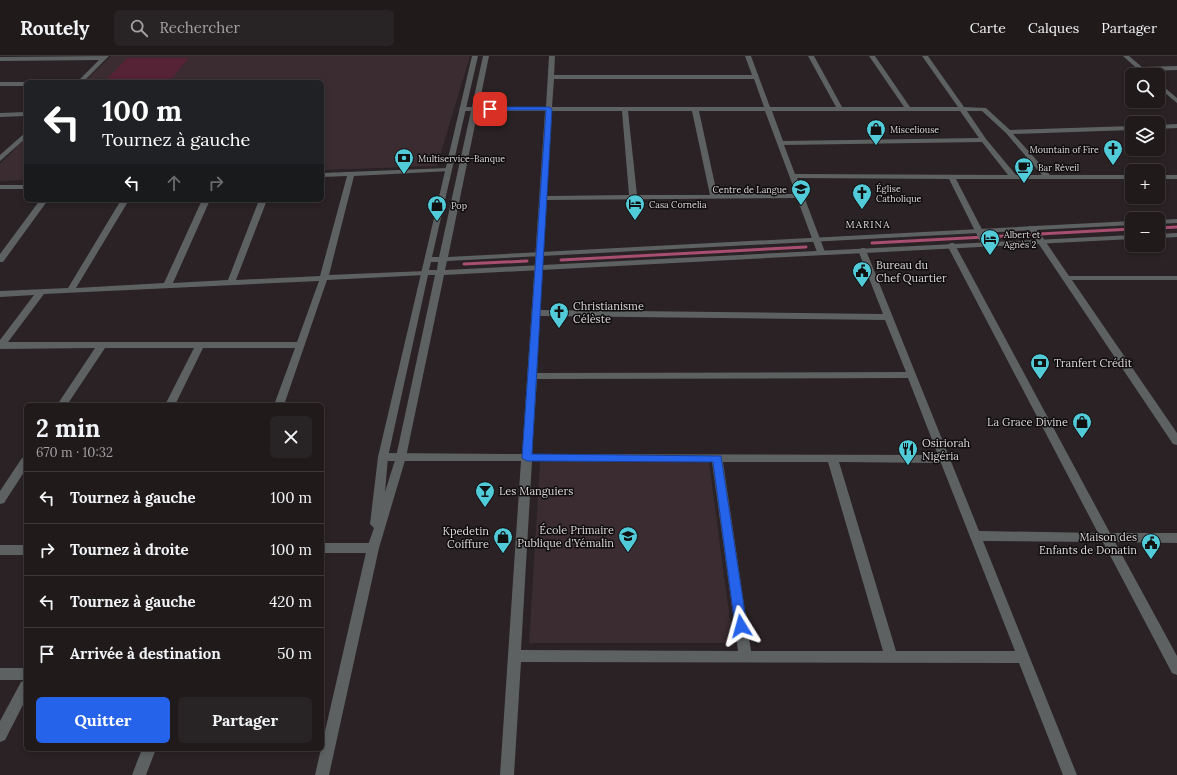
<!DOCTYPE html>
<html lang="fr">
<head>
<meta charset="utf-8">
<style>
  body { margin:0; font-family:Lora,serif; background:#282324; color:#f1f3f6; height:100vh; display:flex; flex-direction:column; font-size:15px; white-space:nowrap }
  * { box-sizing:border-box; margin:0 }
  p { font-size:13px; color:#a2a1a3 }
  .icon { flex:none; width:22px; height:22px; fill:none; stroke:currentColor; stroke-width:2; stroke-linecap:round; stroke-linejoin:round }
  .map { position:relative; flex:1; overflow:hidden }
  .panel { position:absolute; left:24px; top:347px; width:300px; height:348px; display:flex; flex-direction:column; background:#201a1b; border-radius:6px; box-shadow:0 2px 6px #0003,0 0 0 1px #3d383a }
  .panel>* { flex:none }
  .top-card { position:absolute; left:24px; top:24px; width:300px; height:122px; border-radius:6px; box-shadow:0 2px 6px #0003,0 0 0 1px #3d383a; background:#202124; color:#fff; overflow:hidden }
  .tools { position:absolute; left:1125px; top:12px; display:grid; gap:8px }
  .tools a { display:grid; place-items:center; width:40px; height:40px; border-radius:6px; background:#201a1b; box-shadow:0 2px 6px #0003,0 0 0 1px #3d383a; font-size:20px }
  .pin { position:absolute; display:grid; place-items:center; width:34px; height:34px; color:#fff; margin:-17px; border-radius:8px; box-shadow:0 2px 6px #0006 }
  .me { position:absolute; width:44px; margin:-22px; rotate:352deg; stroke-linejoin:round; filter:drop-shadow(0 0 3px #0008) }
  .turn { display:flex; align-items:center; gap:14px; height:84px; padding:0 12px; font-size:18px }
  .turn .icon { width:52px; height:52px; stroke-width:2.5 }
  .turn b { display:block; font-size:28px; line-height:34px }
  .lanes { display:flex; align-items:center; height:38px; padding:0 12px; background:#0003; justify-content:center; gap:20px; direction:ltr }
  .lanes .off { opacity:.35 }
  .round { display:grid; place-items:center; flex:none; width:42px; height:42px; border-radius:6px; background:#282324 }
  .head { display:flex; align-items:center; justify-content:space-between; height:68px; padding:0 12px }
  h1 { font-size:24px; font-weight:700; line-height:30px }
  .primary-button { display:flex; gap:8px; margin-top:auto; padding:8px 12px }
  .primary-button a { flex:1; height:46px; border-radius:6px; background:#2563eb; color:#fff; font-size:16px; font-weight:700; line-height:46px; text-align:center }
  .primary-button a+a { background:#282324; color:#f1f3f6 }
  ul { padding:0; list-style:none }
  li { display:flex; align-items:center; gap:12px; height:52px; padding:0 12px; border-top:1px solid #3d383a }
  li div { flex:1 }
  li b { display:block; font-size:15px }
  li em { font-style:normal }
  header { display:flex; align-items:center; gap:24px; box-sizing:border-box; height:56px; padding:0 20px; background:#201a1b; border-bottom:1px solid #3d383a }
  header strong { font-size:19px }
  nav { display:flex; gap:22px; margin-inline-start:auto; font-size:14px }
  .search { width:280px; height:36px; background:#282324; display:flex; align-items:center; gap:10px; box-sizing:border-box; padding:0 14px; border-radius:6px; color:#a2a1a3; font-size:15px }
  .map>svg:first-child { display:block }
  .built { fill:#3a2c31 }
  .green { fill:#552236 }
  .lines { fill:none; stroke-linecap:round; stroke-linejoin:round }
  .stream { stroke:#a74e71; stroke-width:3 }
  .minor { fill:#5d6162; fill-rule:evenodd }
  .tertiary { fill:#5d6162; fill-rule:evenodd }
  .route { fill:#2563eb; stroke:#184099 }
  .labels { text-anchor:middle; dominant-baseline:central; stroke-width:3; stroke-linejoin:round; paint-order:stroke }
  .far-poi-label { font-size:9px; fill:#dcd6d8; stroke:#100d0e; text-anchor:start }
  .far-neighbourhood-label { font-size:10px; letter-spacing:1px; fill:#dcd6d8; stroke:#100d0e }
  .poi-label { font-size:11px; fill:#dcd6d8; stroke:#100d0e; text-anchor:start }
</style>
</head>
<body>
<header>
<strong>Routely</strong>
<div class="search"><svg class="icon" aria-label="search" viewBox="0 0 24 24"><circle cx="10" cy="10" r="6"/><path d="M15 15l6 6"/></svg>Rechercher</div>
<nav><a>Carte</a><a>Calques</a><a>Partager</a></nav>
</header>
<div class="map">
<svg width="1177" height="719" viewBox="0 0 1177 719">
  <rect width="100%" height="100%" fill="#2a2224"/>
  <path class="built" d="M111,0H470L437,110L322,114V26H84Z
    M26,82V124L0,125V108Z
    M540,406H709L733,587H529Z"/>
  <path class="green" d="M127,2H189L169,26H104Z"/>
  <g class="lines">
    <path class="stream" d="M1158,172L1177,171
      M872,187L1132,173
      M561,204L806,191
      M464,208L527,205"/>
    <path class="minor" d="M109,0L83,26H77L99,4L0,5V1Z
      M549,0H555L554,19H752L745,0H751L770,51H836L808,0H814L842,51H904L869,0H875L910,51H958L922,0H928L964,51L986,52L1010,74L1132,70V74L1013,78L1050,119H1132V123H956L989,187L985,189L981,187L949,123L797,122L825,196L821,198L817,196L797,142L547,144L540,254L883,258L858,194L862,192H865L979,475L1098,477L947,189L951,187H954L1110,477H1177V487L1115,486L1177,600V619L1172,617L1103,486L983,485L1077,719H1063L1019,607L521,606L514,719H500L521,405H383L379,404L378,401L379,398L383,397L522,398L545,55H462L459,53L462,51H546ZM554,23H754L764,51H552ZM552,55H622L629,139L547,140ZM628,55H692L710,139H637ZM699,55H765L796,138H717ZM772,55H960L979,82L783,85ZM967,55H982L1006,77L1042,119H1016L986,83ZM982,86L1008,119L795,118L784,89ZM540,260L885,264L906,316L537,317ZM908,322L938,399L532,398L537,323ZM532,405L712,406L738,595L521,594ZM723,406H828L883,595H751ZM839,406L941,407L1015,595H896Z
      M1123,0H1129L1142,11L1177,10V14L1146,15L1147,18H1143Z
      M0,26H26V30H0Z
      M1158,26L1177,42V47L1158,31Z
      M26,56V60L0,61V57Z
      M1177,68V72L1158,73V69Z
      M26,76V82L0,105V99Z
      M448,112L450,113V115L354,120L329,219L425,215L429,217L425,219L327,224L284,349H274L295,292H203L175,349H165L194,292H105L67,349H57L95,292L0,293V284L34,239L0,241V235L68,232L121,144H129L76,232L164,227L202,144H210L173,227L228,224L259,144H267L236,224L320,220L347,120L322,121V117ZM319,225L297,286H8L44,238Z
      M1158,119H1177V123H1158Z
      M0,129H26V133H0Z
      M40,144H48L3,206H0V198Z
      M1029,170H1035L1069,220H1177V224H1072L1177,377V389L1173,388L1028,172Z
      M26,401V413L4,447L0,448V435L22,402Z
      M322,487H373L377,489L379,492L377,495L373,497H322Z
      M0,489H26V499H0Z
      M0,612H26V643L5,684L0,686V665L21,626L26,624H0Z
      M142,693H156L146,719H132Z"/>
    <path class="tertiary" d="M472,0H478L432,201H439L483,0H489L448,201L1132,165V169L447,205L445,214L1132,179V183L444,219L406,401L379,492L329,719H315L367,492L374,472L370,468L378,401ZM431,206H438L437,214H429ZM428,219H435L396,401L385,436L388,401Z
      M1177,163V167L1158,168V164Z
      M1177,177V181L1158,182V178Z"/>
  </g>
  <path class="route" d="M490,51H549L552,53L532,398L721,400L747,570L745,574L741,575L737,574L735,570L713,406L527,405L522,402L546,54H488Z"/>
  <defs>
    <g id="shop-pin" transform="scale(1)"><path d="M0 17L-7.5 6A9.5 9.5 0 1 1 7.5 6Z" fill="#52cbd9" stroke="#100d0e"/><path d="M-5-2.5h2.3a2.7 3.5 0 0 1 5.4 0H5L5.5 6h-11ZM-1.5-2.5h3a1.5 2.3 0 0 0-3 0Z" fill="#111"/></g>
    <g id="church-pin" transform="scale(1)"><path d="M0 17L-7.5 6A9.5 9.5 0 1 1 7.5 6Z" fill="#52cbd9" stroke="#100d0e"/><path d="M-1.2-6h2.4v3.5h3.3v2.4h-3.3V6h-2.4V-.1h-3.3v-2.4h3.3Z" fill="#111"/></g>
    <g id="bank-pin" transform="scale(1)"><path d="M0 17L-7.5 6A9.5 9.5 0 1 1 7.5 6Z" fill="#52cbd9" stroke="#100d0e"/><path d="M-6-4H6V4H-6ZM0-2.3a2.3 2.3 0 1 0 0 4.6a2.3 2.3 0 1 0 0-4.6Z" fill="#111"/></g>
    <g id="cafe-pin" transform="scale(1)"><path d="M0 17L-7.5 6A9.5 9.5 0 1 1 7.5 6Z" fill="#52cbd9" stroke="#100d0e"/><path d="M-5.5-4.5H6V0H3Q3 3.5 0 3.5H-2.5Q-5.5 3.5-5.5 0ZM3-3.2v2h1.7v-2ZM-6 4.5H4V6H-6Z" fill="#111"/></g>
    <g id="school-pin" transform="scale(1)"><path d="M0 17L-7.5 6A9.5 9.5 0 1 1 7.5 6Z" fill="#52cbd9" stroke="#100d0e"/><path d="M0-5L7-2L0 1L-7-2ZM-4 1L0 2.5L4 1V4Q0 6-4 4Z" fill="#111"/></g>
    <g id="hotel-pin" transform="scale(1)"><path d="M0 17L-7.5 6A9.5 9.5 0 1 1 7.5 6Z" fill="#52cbd9" stroke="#100d0e"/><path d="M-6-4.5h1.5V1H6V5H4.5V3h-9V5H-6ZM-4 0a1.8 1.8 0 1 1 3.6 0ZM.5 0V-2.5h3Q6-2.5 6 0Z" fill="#111"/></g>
    <g id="civic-pin" transform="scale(1)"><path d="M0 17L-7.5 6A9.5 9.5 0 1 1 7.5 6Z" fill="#52cbd9" stroke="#100d0e"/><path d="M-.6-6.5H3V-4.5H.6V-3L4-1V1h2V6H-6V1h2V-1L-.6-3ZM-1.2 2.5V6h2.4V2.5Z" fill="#111"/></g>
    <g id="restaurant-pin" transform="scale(1)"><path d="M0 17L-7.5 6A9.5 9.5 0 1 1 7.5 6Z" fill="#52cbd9" stroke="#100d0e"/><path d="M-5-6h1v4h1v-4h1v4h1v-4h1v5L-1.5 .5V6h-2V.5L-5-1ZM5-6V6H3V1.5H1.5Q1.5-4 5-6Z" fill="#111"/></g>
    <g id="bar-pin" transform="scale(1)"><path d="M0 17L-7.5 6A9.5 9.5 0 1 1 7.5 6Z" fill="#52cbd9" stroke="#100d0e"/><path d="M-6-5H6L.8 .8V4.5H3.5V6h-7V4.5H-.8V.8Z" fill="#111"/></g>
  </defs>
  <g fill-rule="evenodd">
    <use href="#shop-pin" x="876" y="73"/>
    <use href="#church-pin" x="1113" y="93"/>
    <use href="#bank-pin" x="404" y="102"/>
    <use href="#cafe-pin" x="1024" y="111"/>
    <use href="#school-pin" x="801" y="133"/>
    <use href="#church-pin" x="862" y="137"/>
    <use href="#hotel-pin" x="635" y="148"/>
    <use href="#shop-pin" x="437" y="149"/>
    <use href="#hotel-pin" x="990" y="183"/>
    <use href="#civic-pin" x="862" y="215"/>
    <use href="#church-pin" x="559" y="256"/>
    <use href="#bank-pin" x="1040" y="307"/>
    <use href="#shop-pin" x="1082" y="366"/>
    <use href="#restaurant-pin" x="908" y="393"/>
    <use href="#bar-pin" x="485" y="435"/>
    <use href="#school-pin" x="628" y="480"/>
    <use href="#shop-pin" x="503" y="481"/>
    <use href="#civic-pin" x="1151" y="487"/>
  </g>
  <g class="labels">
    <g class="far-poi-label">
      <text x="890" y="73">Misceliouse</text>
      <text x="1099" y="93" text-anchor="end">Mountain of Fire</text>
      <text x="418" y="102">Multiservice-Banque</text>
      <text x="1038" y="111">Bar Réveil</text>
      <text x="876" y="132">Église<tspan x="876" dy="10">Catholique</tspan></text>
      <text x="787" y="133" text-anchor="end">Centre de Langue</text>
      <text x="649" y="148">Casa Cornelia</text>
      <text x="451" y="149">Pop</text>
      <text x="1004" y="178">Albert et<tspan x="1004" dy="10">Agnès 2</tspan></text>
    </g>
    <g class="far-neighbourhood-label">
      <text x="868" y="168">MARINA</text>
    </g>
    <g class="poi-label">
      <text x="876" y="209">Bureau du<tspan x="876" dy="13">Chef Quartier</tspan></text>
      <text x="573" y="250">Christianisme<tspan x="573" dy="13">Célèste</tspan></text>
      <text x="1054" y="307">Tranfert Crédit</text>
      <text x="1068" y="366" text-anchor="end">La Grace Divine</text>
      <text x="922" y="387">Osiriorah<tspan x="922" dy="13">Nigéria</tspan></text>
      <text x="499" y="435">Les Manguiers</text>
      <text x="614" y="474" text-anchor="end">École Primaire<tspan x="614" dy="13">Publique d'Yémalin</tspan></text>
      <text x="489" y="475" text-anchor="end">Kpedetin<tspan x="489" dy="13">Coiffure</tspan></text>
      <text x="1137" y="481" text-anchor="end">Maison des<tspan x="1137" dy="13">Enfants de Donatin</tspan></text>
    </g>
  </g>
</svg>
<div class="tools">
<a><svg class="icon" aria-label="search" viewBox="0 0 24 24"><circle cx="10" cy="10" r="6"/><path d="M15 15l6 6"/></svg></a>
<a><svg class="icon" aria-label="layers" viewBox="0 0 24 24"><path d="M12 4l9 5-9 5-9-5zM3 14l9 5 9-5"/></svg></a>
<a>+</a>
<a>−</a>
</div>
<div class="pin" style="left:490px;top:53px;background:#d93025"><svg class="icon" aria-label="arrive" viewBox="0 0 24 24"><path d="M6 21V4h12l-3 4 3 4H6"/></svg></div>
<svg class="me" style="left:741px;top:570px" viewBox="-20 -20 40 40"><path d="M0-17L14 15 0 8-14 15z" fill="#2563eb" stroke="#fff" stroke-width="4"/></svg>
<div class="top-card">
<div class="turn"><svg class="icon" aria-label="left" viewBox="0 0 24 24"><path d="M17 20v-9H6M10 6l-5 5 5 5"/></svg><div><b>100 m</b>Tournez à gauche</div></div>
<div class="lanes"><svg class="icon" aria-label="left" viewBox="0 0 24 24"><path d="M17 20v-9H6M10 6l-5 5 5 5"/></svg><svg class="icon off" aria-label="ahead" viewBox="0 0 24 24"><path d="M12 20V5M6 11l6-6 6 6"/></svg><svg class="icon off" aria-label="right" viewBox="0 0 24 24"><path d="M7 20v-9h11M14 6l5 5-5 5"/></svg></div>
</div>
<section class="panel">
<div class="head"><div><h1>2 min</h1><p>670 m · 10:32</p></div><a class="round"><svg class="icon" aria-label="close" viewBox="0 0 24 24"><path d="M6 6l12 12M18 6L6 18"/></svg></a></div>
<ul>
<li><svg class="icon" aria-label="left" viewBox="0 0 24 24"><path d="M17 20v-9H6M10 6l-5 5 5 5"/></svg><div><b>Tournez à gauche</b></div><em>100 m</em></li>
<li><svg class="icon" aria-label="right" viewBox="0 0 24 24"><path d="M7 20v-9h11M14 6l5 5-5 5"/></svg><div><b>Tournez à droite</b></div><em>100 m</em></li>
<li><svg class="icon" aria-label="left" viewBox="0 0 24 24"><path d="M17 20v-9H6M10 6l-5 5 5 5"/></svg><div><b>Tournez à gauche</b></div><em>420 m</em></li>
<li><svg class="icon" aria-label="arrive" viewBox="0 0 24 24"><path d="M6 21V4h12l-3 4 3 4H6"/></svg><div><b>Arrivée à destination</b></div><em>50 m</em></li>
</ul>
<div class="primary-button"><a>Quitter</a><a>Partager</a></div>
</section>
</div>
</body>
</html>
